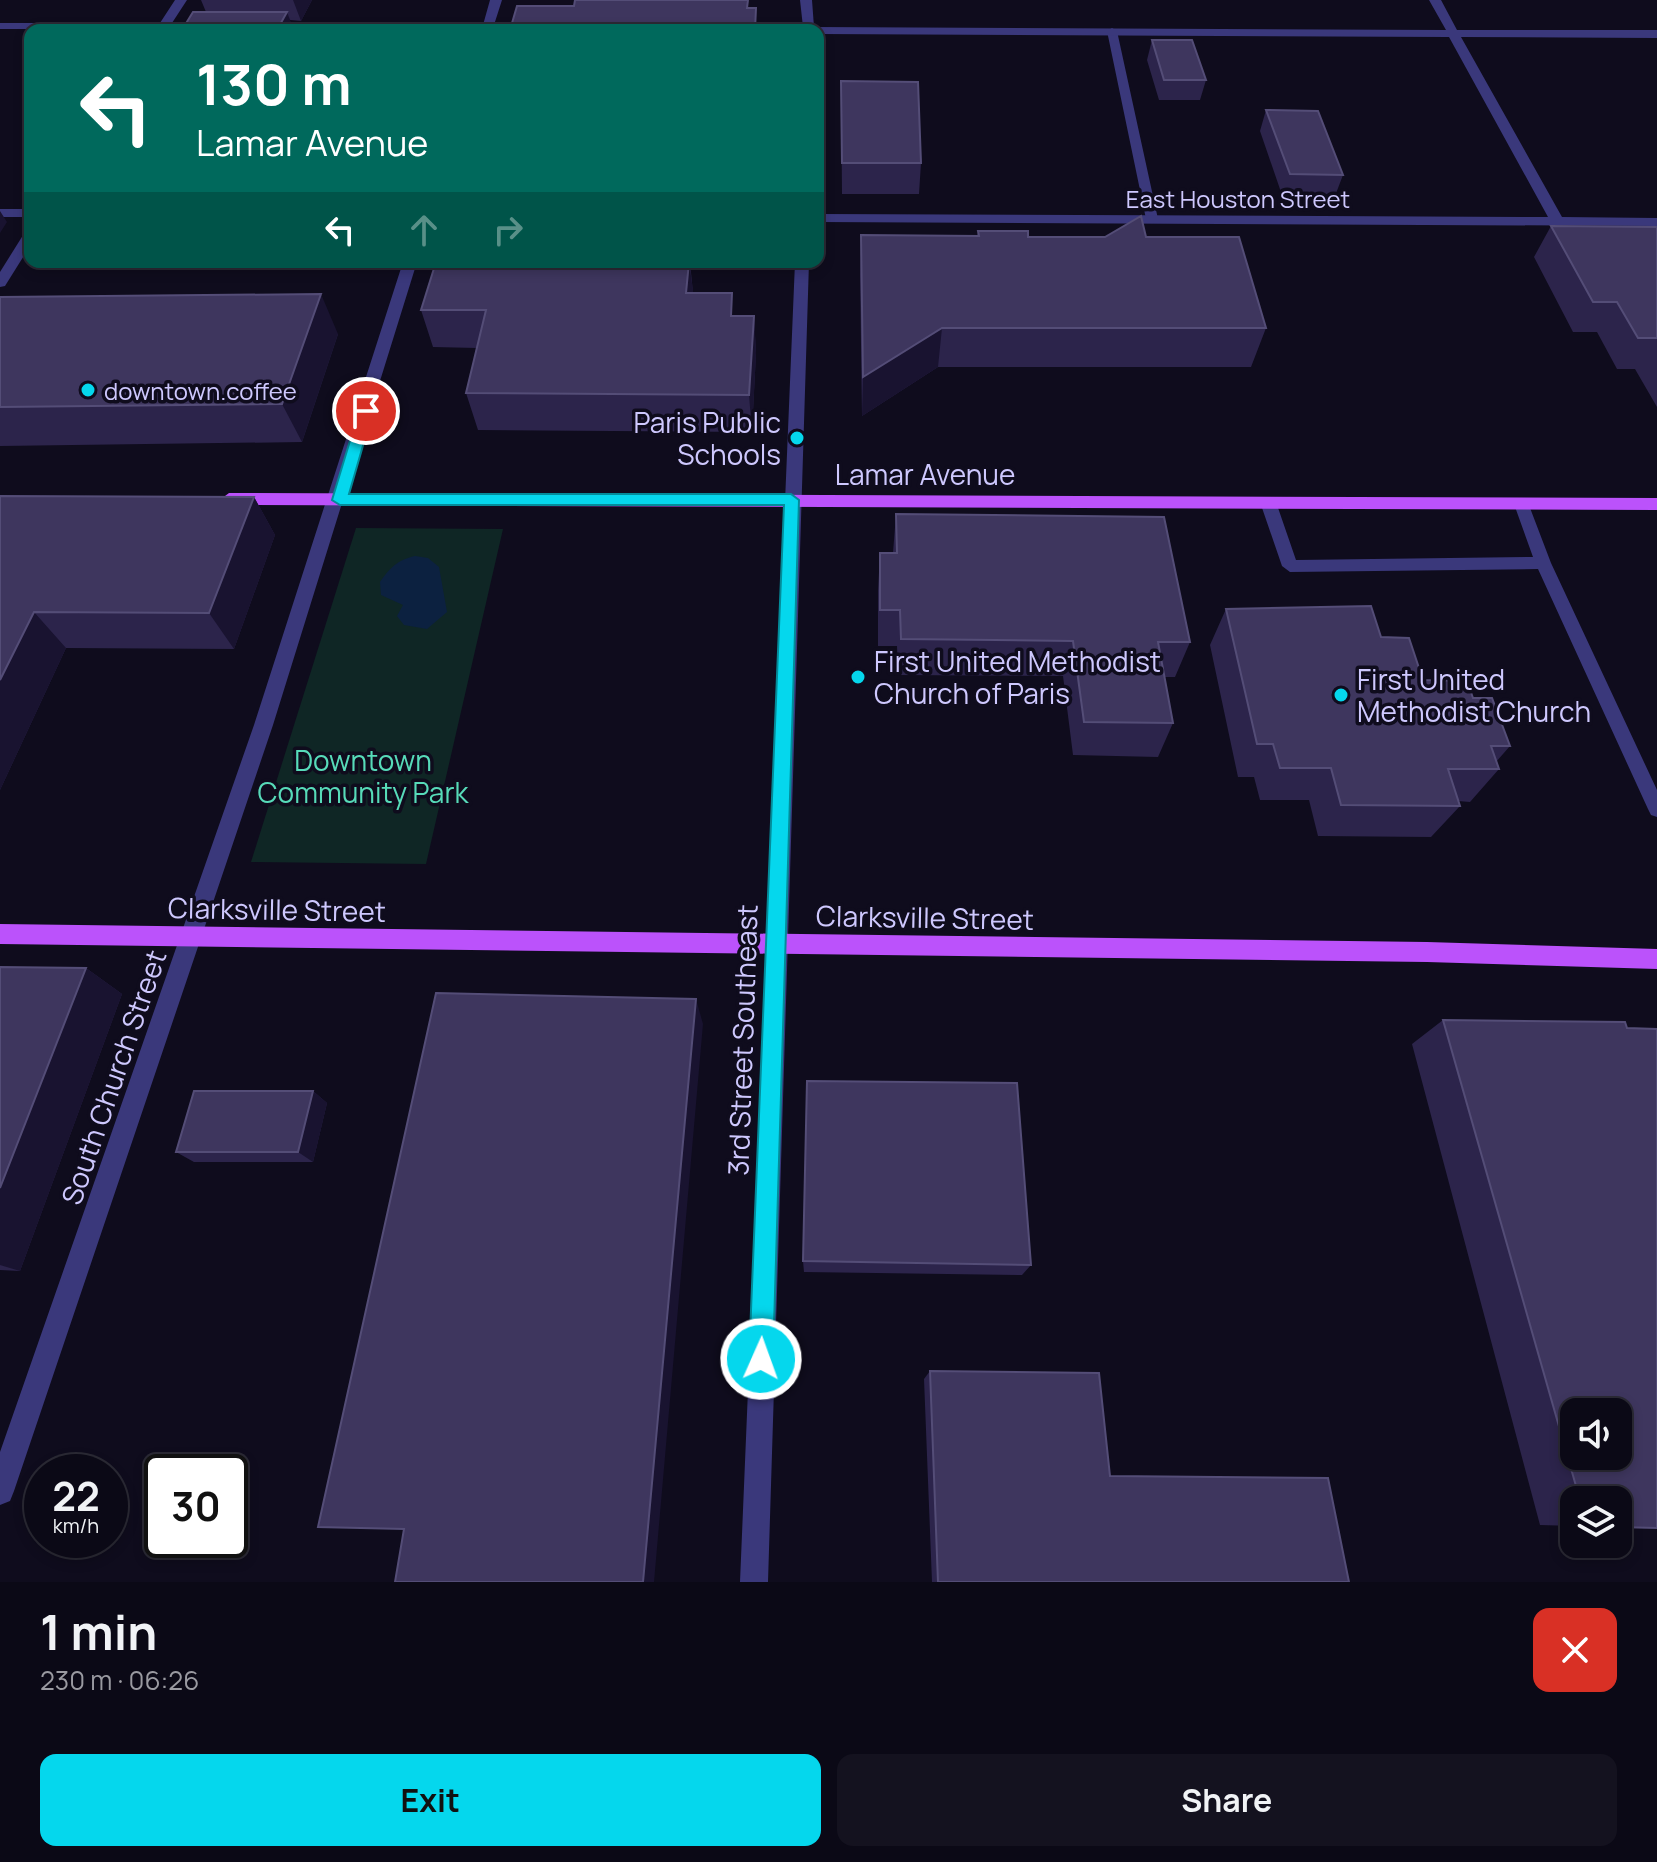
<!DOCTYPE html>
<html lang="en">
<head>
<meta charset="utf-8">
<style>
  body { margin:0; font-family:Manrope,sans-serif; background:#14121f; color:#f1f3f6; height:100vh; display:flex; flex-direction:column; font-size:30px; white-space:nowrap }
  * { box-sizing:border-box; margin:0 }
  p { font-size:26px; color:#9a9aa1 }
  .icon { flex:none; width:44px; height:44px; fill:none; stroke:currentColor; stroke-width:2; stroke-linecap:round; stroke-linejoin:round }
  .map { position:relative; height:1582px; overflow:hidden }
  .panel { display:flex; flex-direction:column; background:#0b0916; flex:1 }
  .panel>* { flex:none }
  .banner { position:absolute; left:24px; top:24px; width:800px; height:244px; border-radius:16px; box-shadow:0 4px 12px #0003,0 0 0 2px #2b2a35; background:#00695c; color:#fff; overflow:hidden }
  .buttons { position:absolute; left:1560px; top:1398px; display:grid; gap:16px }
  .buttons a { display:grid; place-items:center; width:72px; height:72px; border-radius:16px; background:#0b0916; box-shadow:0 4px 12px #0003,0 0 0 2px #2b2a35; font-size:40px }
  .speed { position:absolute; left:24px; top:1454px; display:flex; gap:16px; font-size:40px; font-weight:700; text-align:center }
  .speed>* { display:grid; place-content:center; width:104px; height:104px; border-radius:50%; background:#0b0916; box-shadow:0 4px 12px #0003,0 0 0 2px #2b2a35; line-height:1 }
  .speed small { font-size:20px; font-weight:400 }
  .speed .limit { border:4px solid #111; border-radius:12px; background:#fff; color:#111 }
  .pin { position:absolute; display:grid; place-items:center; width:68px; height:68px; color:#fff; margin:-34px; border:4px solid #fff; border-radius:50%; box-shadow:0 2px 8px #0007 }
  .me { position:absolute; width:88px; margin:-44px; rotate:2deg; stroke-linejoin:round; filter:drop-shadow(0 0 6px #0008) }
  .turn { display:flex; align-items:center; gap:28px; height:168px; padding:0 40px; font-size:36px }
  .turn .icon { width:104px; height:104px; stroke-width:2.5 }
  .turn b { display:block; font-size:56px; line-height:68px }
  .lanes { display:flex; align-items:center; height:76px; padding:0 40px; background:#0003; justify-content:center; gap:40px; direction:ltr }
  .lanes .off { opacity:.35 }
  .round { display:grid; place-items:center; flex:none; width:84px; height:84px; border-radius:16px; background:#14121f }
  .headline { display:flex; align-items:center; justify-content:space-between; height:136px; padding:0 40px }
  h1 { font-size:48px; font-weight:700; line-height:60px }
  .cta { display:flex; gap:16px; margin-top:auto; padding:16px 40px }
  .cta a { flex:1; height:92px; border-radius:16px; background:#05d7ed; color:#111; font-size:32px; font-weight:700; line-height:92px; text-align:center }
  .cta a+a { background:#14121f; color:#f1f3f6 }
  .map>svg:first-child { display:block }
  .green { fill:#0f2625 }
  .water { fill:#0c2140 }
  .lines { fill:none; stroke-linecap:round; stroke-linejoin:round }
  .lane { fill:#3a387b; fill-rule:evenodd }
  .street { fill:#3a387b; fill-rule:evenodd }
  .primary { fill:#bb52fb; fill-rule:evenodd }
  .wall { fill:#2c244b }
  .shaded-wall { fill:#191330 }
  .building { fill:#3e365e; stroke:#544d77; stroke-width:2; fill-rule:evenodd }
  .route { fill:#05d7ed; stroke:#038c9a; stroke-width:2 }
  .poi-dot { fill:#05d7ed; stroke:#0f0c1d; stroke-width:3 }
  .labels { text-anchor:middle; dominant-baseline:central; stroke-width:7; stroke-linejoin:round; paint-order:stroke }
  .far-street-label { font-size:24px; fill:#cec8fe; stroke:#0f0c1d }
  .far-poi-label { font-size:24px; fill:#cec8fe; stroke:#0f0c1d; text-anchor:start }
  .poi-label { font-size:28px; fill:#cec8fe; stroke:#0f0c1d; text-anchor:start }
  .street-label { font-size:28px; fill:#cec8fe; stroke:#0f0c1d }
  .park-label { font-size:28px; fill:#57dbb9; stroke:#0f0c1d }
</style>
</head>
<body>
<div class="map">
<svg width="1657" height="1582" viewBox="0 0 1657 1582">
  <rect width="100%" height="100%" fill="#0f0c1d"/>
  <path class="green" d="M356,528L503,529L426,864L251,862Z"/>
  <path class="water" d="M415,556L428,558L439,567L447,612L427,629L404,625L397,616L403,605L381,595L380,582C390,568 397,560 415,556Z"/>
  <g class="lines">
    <path class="lane" d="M1112,28L1117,31L1158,219L1152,223L1146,219L1107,31Z
      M1268,497L1276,502L1296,560L1533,557L1514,504L1517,500H1527L1551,563L1657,790V817L1651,815L1648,809L1538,569L1290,572L1282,566L1260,502Z"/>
    <path class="street" d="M175,0H187L172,23L209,24L215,27L213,29H0V23H160Z
      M490,0H502L494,25L537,26L543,29L263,30L259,27L265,24L483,25Z
      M800,0H812L814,27L1446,30L1429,0H1441L1457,30H1657V38L1461,37L1562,217L1657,218V226L818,222V214L1548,217L1449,37L818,34V30H723L729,27H803Z
      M0,209H30V217H0Z
      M30,231V246L5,286L0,287V272L25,232Z
      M403,262H417L273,725L14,1491L10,1501L0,1505V1452L254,725Z
      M795,262H809L768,1582H740Z"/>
    <path class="primary" d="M229,493L1657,498V510L229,505L221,499Z
      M0,924L1427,942L1657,949V969L1427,962L0,944Z"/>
  </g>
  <path class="wall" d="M201,0H312L301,21L206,12Z
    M1152,40L1206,80L1200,100H1159L1147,60Z
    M841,81L921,163L919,194H842Z
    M1266,110L1343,175L1335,196L1282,195L1260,131Z
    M1551,226L1657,227V407L1635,369H1617L1597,332H1573L1534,257Z
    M978,231L1028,237H1146L1266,328L1251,367H938L862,416L860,275L861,235L977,236Z
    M690,262L693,293L734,316H754L756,353L752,432L478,430L466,393L477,348L433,347L421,310Z
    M0,297L338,334L302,442L0,446Z
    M0,496L254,497L275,535L234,649L66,648L0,790Z
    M896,514L1190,642L1175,677H1164L1173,723L1158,757L1073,755L1063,676L898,675L897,646H878V590L880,553H893Z
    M1226,609L1381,637L1423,680L1473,698L1510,746L1496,762L1499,769L1470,802L1458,801L1460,806L1431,837L1318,836L1309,800H1260L1254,777H1238L1210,645Z
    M0,967L86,968L122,994L20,1271L0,1270Z
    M1443,1020L1627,1028L1618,1500H1574V1526L1540,1525L1412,1044Z
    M313,1091L327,1103L313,1162H194L176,1152Z
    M803,1261L1031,1265L1022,1275L804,1272Z
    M930,1371L1110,1476L1349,1582H932L924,1379Z"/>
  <path class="shaded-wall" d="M293,0H312L301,21Z
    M287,12L294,30H277Z
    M0,211L7,222L0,233Z
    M689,262L694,298L686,293Z
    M321,294L338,334L302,442L282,404Z
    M754,316L756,353L752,432L749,395Z
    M942,328L938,367L862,416L863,377Z
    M254,497L275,535L234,649L209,613Z
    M34,612L66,648L0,790V680Z
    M86,968L122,994L20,1271L0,1265V1188Z
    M696,999L703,1024L654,1582H643Z
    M313,1091L327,1103L313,1162L298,1152Z"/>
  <path class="building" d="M575,0H748L747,8H756L755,30H510L517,6H574Z
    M193,12H287L277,30H182Z
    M367,24H433L431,30H364Z
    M1152,40H1192L1206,80H1164Z
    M841,81L918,82L921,163H842Z
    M1266,110L1318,111L1343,175L1290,174Z
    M1141,216L1146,237H1239L1266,328H942L863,377L861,235L979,236L978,231H1028V237H1105Z
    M1551,226L1657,227V338H1638L1617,302H1593Z
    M436,262H689L686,293H732L731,316H754L749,395L466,393L486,310H421Z
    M321,294L282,404L0,407V297Z
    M0,496L254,497L209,613L34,612L0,680Z
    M896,514L1164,517L1190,642H1158L1173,723L1084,722L1073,641L901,639L900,610H880V553H897Z
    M1371,606L1381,637L1409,638L1423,680L1467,681L1473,698H1492L1510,746H1491L1499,769H1448L1460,806L1341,805L1331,768H1280L1273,744H1257L1226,609Z
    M0,967L86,968L0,1188Z
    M436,993L696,999L643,1582H395L404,1529L318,1527Z
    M1443,1020L1625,1022L1627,1028L1657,1029V1528L1618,1527V1500H1580ZM1574,1412H1618V1456H1574Z
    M807,1081L1017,1083L1031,1265L803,1261Z
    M194,1091H313L298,1152H176Z
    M930,1371L1099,1373L1110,1476L1328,1478L1349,1582H938Z"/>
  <path class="route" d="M366,406L373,411L349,494H791L799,500L773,1359L770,1368L761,1371L753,1368L749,1359L784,505H340L332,500L359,411Z"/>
  <g class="poi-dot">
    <circle cx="88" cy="390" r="8"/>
    <circle cx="797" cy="438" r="8"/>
    <circle cx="858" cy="677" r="8"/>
    <circle cx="1341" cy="695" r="8"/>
  </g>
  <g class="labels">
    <g class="far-street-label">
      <text x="1238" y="198">East Houston Street</text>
    </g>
    <g class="far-poi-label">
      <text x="104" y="390">downtown.coffee</text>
    </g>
    <g class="poi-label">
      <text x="781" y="422" text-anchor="end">Paris Public<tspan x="781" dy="32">Schools</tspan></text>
      <text x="874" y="661">First United Methodist<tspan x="874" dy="32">Church of Paris</tspan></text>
      <text x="1357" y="679">First United<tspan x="1357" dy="32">Methodist Church</tspan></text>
    </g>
    <g class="street-label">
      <text x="925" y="474">Lamar Avenue</text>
      <text transform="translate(277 909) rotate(1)">Clarksville Street</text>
      <text transform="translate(925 917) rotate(1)">Clarksville Street</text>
      <text transform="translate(742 1040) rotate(-88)">3rd Street Southeast</text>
      <text transform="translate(113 1077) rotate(-71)">South Church Street</text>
    </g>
    <g class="park-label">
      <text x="363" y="760">Downtown<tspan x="363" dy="32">Community Park</tspan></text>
    </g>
  </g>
</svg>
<div class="buttons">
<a><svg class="icon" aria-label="sound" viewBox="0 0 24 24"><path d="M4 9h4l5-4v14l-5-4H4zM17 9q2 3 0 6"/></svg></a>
<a><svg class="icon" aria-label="layers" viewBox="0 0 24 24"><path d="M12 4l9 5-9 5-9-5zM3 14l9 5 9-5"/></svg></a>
</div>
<div class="speed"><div>22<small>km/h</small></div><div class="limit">30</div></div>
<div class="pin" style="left:366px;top:411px;background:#d93025"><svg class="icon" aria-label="arrive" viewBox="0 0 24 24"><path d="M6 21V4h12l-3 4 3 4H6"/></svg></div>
<svg class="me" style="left:761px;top:1359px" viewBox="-20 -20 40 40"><circle r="17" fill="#05d7ed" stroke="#fff" stroke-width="3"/><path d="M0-11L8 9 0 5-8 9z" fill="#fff"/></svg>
<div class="banner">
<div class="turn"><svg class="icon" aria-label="left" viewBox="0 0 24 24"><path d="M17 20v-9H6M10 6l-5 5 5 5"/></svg><div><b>130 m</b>Lamar Avenue</div></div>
<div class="lanes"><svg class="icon" aria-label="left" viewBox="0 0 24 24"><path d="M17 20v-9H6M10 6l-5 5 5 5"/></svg><svg class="icon off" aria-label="ahead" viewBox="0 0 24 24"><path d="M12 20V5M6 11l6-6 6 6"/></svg><svg class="icon off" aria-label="right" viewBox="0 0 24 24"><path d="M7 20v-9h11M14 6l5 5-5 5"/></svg></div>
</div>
</div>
<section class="panel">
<div class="headline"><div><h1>1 min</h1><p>230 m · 06:26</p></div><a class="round" style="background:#d93025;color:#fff"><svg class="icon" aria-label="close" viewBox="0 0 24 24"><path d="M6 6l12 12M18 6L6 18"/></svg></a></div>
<div class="cta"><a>Exit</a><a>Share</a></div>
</section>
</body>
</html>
